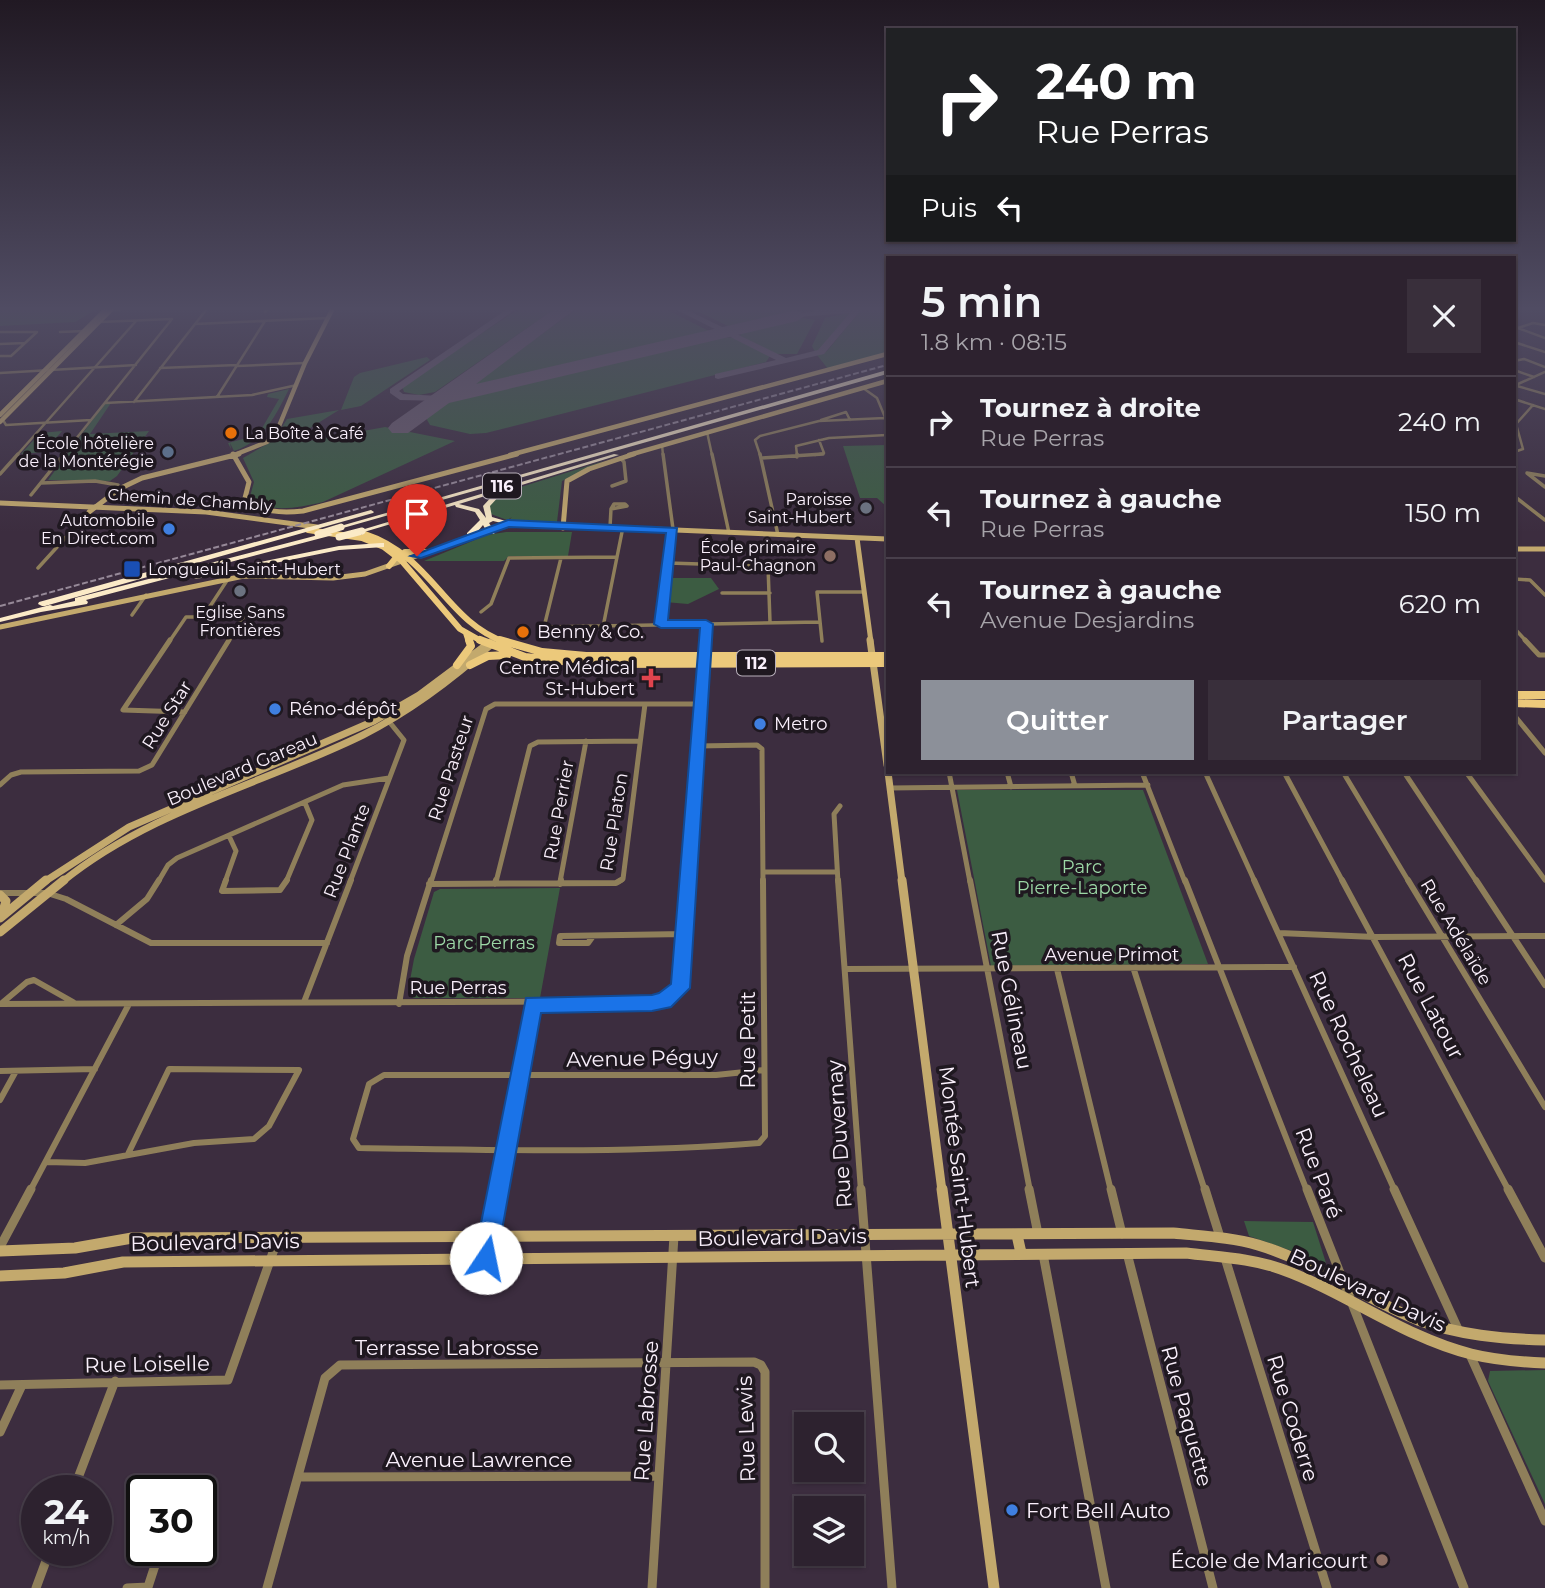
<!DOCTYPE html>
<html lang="fr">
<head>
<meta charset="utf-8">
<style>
  body { margin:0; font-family:Montserrat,sans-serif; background:#392f3b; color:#f1f3f6; height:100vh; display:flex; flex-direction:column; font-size:26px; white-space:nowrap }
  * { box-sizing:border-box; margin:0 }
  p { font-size:23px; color:#a7a4aa }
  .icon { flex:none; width:38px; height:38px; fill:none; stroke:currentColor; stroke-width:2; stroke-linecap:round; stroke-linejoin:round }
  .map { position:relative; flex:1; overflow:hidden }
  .drawer { position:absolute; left:886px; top:256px; width:630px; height:518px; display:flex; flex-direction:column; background:#2d222f; border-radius:0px; box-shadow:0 2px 5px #0004,0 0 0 2px #483f4b }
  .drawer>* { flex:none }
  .guide { position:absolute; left:886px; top:28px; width:630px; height:214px; border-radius:0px; box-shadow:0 2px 5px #0004,0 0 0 2px #483f4b; background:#202124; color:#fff; overflow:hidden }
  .controls { position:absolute; left:794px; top:1412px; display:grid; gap:14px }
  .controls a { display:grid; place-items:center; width:70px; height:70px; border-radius:0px; background:#2d222f; box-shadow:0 2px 5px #0004,0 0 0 2px #483f4b; font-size:35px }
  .speed { position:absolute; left:21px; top:1475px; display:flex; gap:14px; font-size:35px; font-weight:700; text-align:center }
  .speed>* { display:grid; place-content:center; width:91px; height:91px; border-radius:50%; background:#2d222f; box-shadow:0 2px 5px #0004,0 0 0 2px #483f4b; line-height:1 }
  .speed small { font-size:18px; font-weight:400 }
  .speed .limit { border:4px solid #111; border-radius:10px; background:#fff; color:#111 }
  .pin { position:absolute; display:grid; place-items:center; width:60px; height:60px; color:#fff; margin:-72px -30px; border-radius:50% 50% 50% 0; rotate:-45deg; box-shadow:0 0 7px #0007 }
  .pin .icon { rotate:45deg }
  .me { position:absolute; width:77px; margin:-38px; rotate:11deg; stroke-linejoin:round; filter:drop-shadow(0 0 5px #0008) }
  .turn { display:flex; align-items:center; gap:24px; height:147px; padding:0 35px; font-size:32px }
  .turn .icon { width:91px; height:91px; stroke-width:2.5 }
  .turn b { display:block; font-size:49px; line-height:60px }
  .then { display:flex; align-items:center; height:66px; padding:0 35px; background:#0003; gap:14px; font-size:26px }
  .round { display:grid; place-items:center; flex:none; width:74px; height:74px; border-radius:0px; background:#392f3b }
  .head { display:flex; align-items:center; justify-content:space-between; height:119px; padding:0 35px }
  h1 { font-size:42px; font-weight:600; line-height:52px }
  .primary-button { display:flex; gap:14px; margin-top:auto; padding:14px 35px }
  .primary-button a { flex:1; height:80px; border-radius:0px; background:#8c9099; color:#fff; font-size:28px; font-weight:600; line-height:80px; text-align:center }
  .primary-button a+a { background:#392f3b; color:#f1f3f6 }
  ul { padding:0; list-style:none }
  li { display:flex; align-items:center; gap:21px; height:91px; padding:0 35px; border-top:2px solid #483f4b }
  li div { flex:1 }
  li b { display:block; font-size:26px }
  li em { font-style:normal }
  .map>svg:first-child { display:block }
  .green { fill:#3c5c42 }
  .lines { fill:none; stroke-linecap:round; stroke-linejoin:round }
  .taxiway { fill:#695b6c; fill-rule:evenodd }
  .runway { fill:#695b6c; fill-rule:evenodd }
  .street-far4 { stroke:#8f7f5a; stroke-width:2.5 }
  .street-far3 { stroke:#8f7f5a; stroke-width:3.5 }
  .street-far2 { stroke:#8f7f5a; stroke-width:5 }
  .street-far1 { stroke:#8f7f5a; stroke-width:6 }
  .street { stroke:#8f7f5a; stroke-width:9 }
  .secondary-far4 { stroke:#c3a96d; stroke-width:4.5 }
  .secondary-far3 { stroke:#c3a96d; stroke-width:5 }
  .secondary-far2 { stroke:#c3a96d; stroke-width:7 }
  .secondary-far1 { stroke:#c3a96d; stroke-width:9 }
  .secondary { stroke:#c3a96d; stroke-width:11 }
  .primary-far1 { stroke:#ecc97b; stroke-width:6 }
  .primary { stroke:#ecc97b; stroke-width:8 }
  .highway { fill:#fbeac7; fill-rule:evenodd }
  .rail { stroke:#968998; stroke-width:2; stroke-dasharray:6 2.5; stroke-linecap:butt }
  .highway-bridge { stroke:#fbeac7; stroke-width:7 }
  .route { fill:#1a73e8; stroke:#114b97; stroke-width:2 }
  .food-dot { fill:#e8710a; stroke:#1f1820; stroke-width:2.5 }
  .service-dot { fill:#5c6f8a; stroke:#1f1820; stroke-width:2.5 }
  .worship-dot { fill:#6b7280; stroke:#1f1820; stroke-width:2.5 }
  .shop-dot { fill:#3f7fe0; stroke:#1f1820; stroke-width:2.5 }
  .education-dot { fill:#8d6e63; stroke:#1f1820; stroke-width:2.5 }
  .transit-dot { fill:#1a4fb4; stroke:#1f1820; stroke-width:2.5 }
  .health-dot { fill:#e0444e; stroke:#1f1820; stroke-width:2.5 }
  .labels { text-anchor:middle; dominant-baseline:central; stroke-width:7; stroke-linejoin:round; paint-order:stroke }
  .far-poi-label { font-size:16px; fill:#faf0fc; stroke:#1f1820; text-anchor:end }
  .shield { fill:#1f1820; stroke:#b8afba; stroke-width:2 }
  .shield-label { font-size:16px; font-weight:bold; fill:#faf0fc }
  .far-street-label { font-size:16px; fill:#faf0fc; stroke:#1f1820 }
  .poi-label { font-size:18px; fill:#faf0fc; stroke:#1f1820; text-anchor:start }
  .street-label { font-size:18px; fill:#faf0fc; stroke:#1f1820 }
  .park-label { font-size:18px; fill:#9cd8a6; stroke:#1f1820 }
  .near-street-label { font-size:21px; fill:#faf0fc; stroke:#1f1820 }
  .near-poi-label { font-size:21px; fill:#faf0fc; stroke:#1f1820; text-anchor:start }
</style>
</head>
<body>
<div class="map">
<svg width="1545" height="1588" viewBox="0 0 1545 1588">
  <rect width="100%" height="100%" fill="#3c2d3f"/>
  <path class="green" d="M0,310H95L75,322L0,326Z
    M517,310H553L435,392L419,395L404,392L402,386Z
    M575,310H667L709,331L469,387Z
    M695,310H798L728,326Z
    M861,310H887V353L828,369L817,355L827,351Z
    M852,312L822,349L815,352L812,346L825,318Z
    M803,318L815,320L797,354H776L740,336L741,333Z
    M723,337L735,338L770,356L766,362L486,433L470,434L430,425L426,418L445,403Z
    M427,357L430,360L361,406L341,410L354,377L360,373Z
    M289,389C276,415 264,441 234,451L230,443L231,449L228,443L258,435L279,399L267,397L268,394Z
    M105,403H111L90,434L149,431L117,476L110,481L48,480Z
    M339,410L302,433L303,442L385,427L455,441L323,502C299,508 269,513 249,500L254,482L243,458L274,440L287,419Z
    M62,431L44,452L21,454L40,433Z
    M887,445V507L877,498H860L843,446Z
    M604,461L562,481L557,522L509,520L512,517L507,520L491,514L488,505L502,493Z
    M506,532H572L568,556H509L504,561H424L487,535Z
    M667,578H711L719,589L688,604L665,602Z
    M957,790H1143L1208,964L991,966Z
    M560,888L540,998H413L408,991L414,959L434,892L440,889Z
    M1244,1221L1313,1222L1326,1263L1249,1236Z
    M1545,1370V1504L1488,1381L1490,1371Z"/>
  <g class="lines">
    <path class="taxiway" d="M506,310H515L399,391L403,394L439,396L442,397V401L400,400L390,393V389Z
      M677,310H687L786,358L818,350L850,313L797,317L794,313L815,312L813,310H861L824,354L718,379L715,378V374L776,360Z
      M456,384L461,387L458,391L463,392V396L446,393Z"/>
    <path class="runway" d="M553,310H574L476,384L796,310L806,315L797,321L449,403L408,433H392L388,428L392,423Z"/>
    <path class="street-far4" d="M111,310H120
      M265,312L267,310
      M99,322L172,319
      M195,324L328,318
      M1545,325L1533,323L1518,328L1545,338
      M0,332H37L11,356H0
      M60,332L84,331
      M1514,342L1545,352
      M0,344L25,343
      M1514,361L1524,359L1545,367
      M237,366L305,363
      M160,368L237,365
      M1514,370L1534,377
      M0,373L136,365
      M1517,386L1545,394
      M863,388L877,398L887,422
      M1514,391L1518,384L1545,372
      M217,397L265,321
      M1514,399L1545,409
      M134,402L206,310
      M105,403L252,395L297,385
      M3,420L6,425L91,420
      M821,420L846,412L850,420
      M707,432L712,455
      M662,445L663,455
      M1514,452L1523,449L1516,424L1533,405
      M17,455L136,321
      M63,455L172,319
      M760,455L755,440L760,436L819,421L885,418
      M797,455L796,446L829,438L887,435
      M815,455L824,453L819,440"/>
    <path class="street-far3" d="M712,454L729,533
      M760,454L778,535
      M797,454V457
      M761,458L823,454
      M0,474L18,454
      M1545,476L1527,473L1545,487
      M41,483L95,481L118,485
      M612,486L626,481L624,462L620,458
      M31,495L64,454
      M1514,496L1545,520
      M614,504H625L627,506L611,509Z
      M610,527L611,509
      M561,558L544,627L820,622
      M668,563L768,566L770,622
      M38,568L89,512
      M1514,579L1530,580L1545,595
      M722,593H770
      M481,612L491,604L509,558L616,557
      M132,615L146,595
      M203,617L244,616L228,642
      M661,624L673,529L663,454
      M603,627L623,527
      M1514,628L1527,642
      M822,641L817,592H863
      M169,642L186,617H203L228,579
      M705,642L706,624"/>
    <path class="street-far2" d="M170,640L123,710L185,712
      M1525,640L1539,655H1545
      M1514,715L1545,753
      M697,746L757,745L762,749L763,882
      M949,772L970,882
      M1007,772L1011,787
      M1071,772L1075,786
      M1142,772L1185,882
      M1205,772L1255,882
      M1284,772L1343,882
      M1343,772L1409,882
      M1404,772L1477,882
      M1466,772L1545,880
      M0,785L11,775L21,772L139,771L152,765L229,640
      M890,788L1148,785
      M764,872H837
      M158,882L168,865L177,858L343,785L389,778
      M225,882L236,851L229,836
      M286,882L312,820L305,803
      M350,882L404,740L387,719
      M431,882L486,709L495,704H700
      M496,882L530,746L538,742L640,741
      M560,882L586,741
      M618,882L623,879L645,704
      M688,882L705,640
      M838,882L834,814L840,806"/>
    <path class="street-far1" d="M226,880L222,891L280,890L287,880
      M763,880L765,1136L759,1143C626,1154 493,1150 359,1148L353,1139L369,1084L384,1075H716L764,1070
      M838,880L861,1191
      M970,880L1030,1191
      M1185,880L1307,1191
      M1254,880L1395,1191
      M1342,880L1509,1191
      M1408,880L1545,1107
      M1476,880L1545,985
      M429,884L616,883L621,880
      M495,884L496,880
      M560,884L561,880
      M0,893H47L66,899L151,943H327
      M116,925L147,899L159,880
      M1279,933L1375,937L1545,936
      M593,936L588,943H559L560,936L684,934
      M845,969L1294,967
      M1057,969L1111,1191
      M1134,970L1205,1191
      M304,1002L351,880
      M2,1003L27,982L34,980L73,1002
      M0,1004L664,1001L680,988L688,880
      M399,1004L407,956L431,880
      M0,1071L95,1069
      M0,1100L16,1071
      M47,1162L85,1163L194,1143L254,1139L269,1126L299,1070L169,1069L128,1154
      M30,1191L129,1004
      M498,1191L532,1004"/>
    <path class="street" d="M861,1189L892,1588
      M1029,1189L1038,1234
      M1111,1189L1122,1234
      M1205,1189L1220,1237
      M1307,1189L1464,1588
      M1394,1189L1458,1329
      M1508,1189L1545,1258
      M0,1247L31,1189
      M1127,1253L1213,1588
      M1043,1254L1106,1588
      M486,1258L498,1189
      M1225,1258L1327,1588
      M1471,1357L1545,1521
      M0,1385L228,1380L278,1238
      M0,1432L22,1385
      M298,1477L659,1476
      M73,1491L115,1381
      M36,1588L50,1550
      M127,1588L148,1587L160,1550
      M267,1588L325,1378L340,1365L754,1362L761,1365L765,1372V1588
      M652,1588L674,1236"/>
    <path class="secondary-far4" d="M0,415L105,310
      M0,422L111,310
      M234,455L267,442L277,431L305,363L332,310
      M510,455L887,354
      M629,455L887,381"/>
    <path class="secondary-far3" d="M233,454L249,482L245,498C260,513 283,513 303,511L517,454
      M0,503L206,512L317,527
      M89,512L119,489L142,478L239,454
      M563,528L567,481L589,469L634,454
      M857,538L871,642
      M1514,549H1545
      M0,627L244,576L333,578L365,574L510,523L887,539"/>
    <path class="secondary-far2" d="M870,640L887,765
      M888,772L902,882
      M44,882L129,827L374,721L419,695L490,642
      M62,882C149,811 263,784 363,735C411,711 453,679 493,643"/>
    <path class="secondary-far1" d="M902,880L942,1191
      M0,895L6,901L2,915
      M0,918L46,880
      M0,932L64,880"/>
    <path class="secondary" d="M942,1189L994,1588
      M1017,1235L1021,1253
      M0,1251L75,1248L132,1238L1173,1233C1201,1236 1231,1237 1258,1245C1315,1262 1363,1298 1418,1320C1459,1335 1502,1339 1545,1340
      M0,1276L64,1273L123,1262L1186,1253C1217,1257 1251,1258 1281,1269C1346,1292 1403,1337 1471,1354C1495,1360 1520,1362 1545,1363"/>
    <path class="primary-far1" d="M308,530L362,538L384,547L401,560L460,629L483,642
      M365,534C432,556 446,622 505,642
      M405,552H427
      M389,566L397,556
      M466,633L469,642"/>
    <path class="primary" d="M480,640L525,657L590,664L887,663
      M500,640L542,652L586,656H887
      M457,665L471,646L469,640
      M470,665L488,656L507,655
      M1514,695H1545
      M1514,703L1545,704"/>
    <path class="highway" d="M887,370V374L343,528L337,527Z
      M614,454L619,455L499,492L501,494L490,506L492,517L513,523L510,525L493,521L489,523L495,532L494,534H488L483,525L473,537H467V533L480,520L475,512L456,507L455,505L364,532H360L358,531ZM495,493L483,506L486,518L479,509L459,504Z
      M371,510L374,512L373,513L45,606H42L38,604L39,602Z
      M326,533H329L333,535L86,600L88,602L87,604L41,612L0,622V618L50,605L53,606L75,601V598Z
      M381,543H384V547L339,550L196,579L192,577L196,575L339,546Z"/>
    <path class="rail" d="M0,606L887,365"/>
    <path class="highway-bridge" d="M318,534L341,527
      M339,537L362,531"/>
  </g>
  <linearGradient id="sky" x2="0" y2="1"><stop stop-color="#211923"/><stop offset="0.58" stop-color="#504c63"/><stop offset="1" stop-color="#504c63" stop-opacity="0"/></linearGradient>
  <rect width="1545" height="532" fill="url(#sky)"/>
  <path class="route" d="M508,520L677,528L668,620H706L713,624L690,988L671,1007L652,1011L541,1013L497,1258L494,1266L486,1270L477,1266L474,1258L526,998L652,995L659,993L671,984L700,628H661L654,624L666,533L509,527L421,558L411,556Z"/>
  <g class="food-dot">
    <circle cx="231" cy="433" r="7"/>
    <circle cx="523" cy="632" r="7"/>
  </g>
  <circle class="service-dot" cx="168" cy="452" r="7"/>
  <g class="worship-dot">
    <circle cx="866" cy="508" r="7"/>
    <circle cx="240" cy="591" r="7"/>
  </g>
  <g class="shop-dot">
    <circle cx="169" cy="529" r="7"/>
    <circle cx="275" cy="709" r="7"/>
    <circle cx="760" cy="724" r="7"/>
    <circle cx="1012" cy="1510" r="7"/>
  </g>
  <g class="education-dot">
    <circle cx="830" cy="556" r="7"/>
    <circle cx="1382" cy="1560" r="7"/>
  </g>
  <rect class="transit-dot" x="123" y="560" width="18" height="18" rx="3.5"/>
  <path class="health-dot" d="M647.5 667.5h7v7h7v7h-7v7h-7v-7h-7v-7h7z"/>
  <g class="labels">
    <g class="far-poi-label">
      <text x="245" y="433" text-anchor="start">La Boîte à Café</text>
      <text x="154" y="443">École hôtelière<tspan x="154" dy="18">de la Montérégie</tspan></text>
      <text x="852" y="499">Paroisse<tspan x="852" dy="18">Saint-Hubert</tspan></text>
      <text x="155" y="520">Automobile<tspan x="155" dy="18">En Direct.com</tspan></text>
      <text x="816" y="547">École primaire<tspan x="816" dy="18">Paul-Chagnon</tspan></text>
      <text x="148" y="569" text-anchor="start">Longueuil–Saint-Hubert</text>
      <text x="240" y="612" text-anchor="middle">Eglise Sans<tspan x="240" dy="18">Frontières</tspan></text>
    </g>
    <g class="shield">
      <rect x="483" y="473.5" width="38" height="25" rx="5"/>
      <rect x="737" y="650.5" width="38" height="25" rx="5"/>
    </g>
    <g class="shield-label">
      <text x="502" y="486">116</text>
      <text x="756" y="663">112</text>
    </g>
    <g class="far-street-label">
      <text transform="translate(190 500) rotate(4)">Chemin de Chambly</text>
    </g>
    <g class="poi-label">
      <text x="537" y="632">Benny &amp; Co.</text>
      <text x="635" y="668" text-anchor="end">Centre Médical<tspan x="635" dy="21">St-Hubert</tspan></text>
      <text x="289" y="709">Réno-dépôt</text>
      <text x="774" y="724">Metro</text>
    </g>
    <g class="street-label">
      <text transform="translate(167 715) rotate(-58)">Rue Star</text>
      <text transform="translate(451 768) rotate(-72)">Rue Pasteur</text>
      <text transform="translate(242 769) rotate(-23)">Boulevard Gareau</text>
      <text transform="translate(559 810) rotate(-80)">Rue Perrier</text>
      <text transform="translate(614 822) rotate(-81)">Rue Platon</text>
      <text transform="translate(347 851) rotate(-69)">Rue Plante</text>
      <text transform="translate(1456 932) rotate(59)">Rue Adélaïde</text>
      <text x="1112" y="955">Avenue Primot</text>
      <text x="458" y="988">Rue Perras</text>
    </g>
    <g class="park-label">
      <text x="1082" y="867">Parc<tspan x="1082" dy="21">Pierre-Laporte</tspan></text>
      <text x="484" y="943">Parc Perras</text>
    </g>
    <g class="near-street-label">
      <text transform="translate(1012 1000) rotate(79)">Rue Gélineau</text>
      <text transform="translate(1431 1006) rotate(62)">Rue Latour</text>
      <text transform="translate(747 1040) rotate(-90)">Rue Petit</text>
      <text transform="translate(1349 1044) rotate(65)">Rue Rocheleau</text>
      <text transform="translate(642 1058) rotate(-1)">Avenue Péguy</text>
      <text transform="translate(839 1134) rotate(-94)">Rue Duvernay</text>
      <text transform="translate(1319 1173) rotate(69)">Rue Paré</text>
      <text transform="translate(960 1177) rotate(83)">Montée Saint-Hubert</text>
      <text transform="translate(782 1237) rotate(-1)">Boulevard Davis</text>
      <text transform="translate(215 1242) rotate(-1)">Boulevard Davis</text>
      <text transform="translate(1368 1290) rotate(25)">Boulevard Davis</text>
      <text x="447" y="1347">Terrasse Labrosse</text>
      <text transform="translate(147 1364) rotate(-1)">Rue Loiselle</text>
      <text transform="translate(646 1411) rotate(-86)">Rue Labrosse</text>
      <text transform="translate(1187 1416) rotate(75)">Rue Paquette</text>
      <text transform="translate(1293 1418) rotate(73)">Rue Coderre</text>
      <text transform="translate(746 1429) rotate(-92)">Rue Lewis</text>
      <text x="479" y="1459">Avenue Lawrence</text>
    </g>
    <g class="near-poi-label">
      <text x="1026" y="1510">Fort Bell Auto</text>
      <text x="1368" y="1560" text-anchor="end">École de Maricourt</text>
    </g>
  </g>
</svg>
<div class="controls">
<a><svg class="icon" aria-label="search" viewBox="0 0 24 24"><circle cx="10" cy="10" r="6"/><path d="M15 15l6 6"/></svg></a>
<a><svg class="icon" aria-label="layers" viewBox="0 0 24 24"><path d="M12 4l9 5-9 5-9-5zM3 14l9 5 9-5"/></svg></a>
</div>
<div class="speed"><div>24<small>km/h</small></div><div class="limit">30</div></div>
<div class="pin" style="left:417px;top:556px;background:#d93025"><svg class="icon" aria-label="arrive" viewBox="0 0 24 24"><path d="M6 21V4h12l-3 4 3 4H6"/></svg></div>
<svg class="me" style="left:486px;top:1258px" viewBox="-20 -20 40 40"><circle r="19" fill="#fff"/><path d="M0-13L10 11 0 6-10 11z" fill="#1a73e8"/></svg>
<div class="guide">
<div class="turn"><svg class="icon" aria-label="right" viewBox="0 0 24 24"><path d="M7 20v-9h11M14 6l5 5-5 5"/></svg><div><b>240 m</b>Rue Perras</div></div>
<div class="then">Puis<svg class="icon" aria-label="left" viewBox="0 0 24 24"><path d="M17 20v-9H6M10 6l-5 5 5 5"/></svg></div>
</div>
<section class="drawer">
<div class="head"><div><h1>5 min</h1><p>1.8 km · 08:15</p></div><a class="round"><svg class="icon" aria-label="close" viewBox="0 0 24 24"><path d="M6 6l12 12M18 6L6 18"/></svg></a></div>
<ul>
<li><svg class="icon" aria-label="right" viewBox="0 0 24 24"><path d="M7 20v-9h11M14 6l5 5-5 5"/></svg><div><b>Tournez à droite</b><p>Rue Perras</p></div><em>240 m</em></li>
<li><svg class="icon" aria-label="left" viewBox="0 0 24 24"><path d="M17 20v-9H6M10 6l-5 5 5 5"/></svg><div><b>Tournez à gauche</b><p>Rue Perras</p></div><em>150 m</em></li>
<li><svg class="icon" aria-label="left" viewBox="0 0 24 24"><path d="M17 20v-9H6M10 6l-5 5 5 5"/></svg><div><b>Tournez à gauche</b><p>Avenue Desjardins</p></div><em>620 m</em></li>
</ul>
<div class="primary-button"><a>Quitter</a><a>Partager</a></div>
</section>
</div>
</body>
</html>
